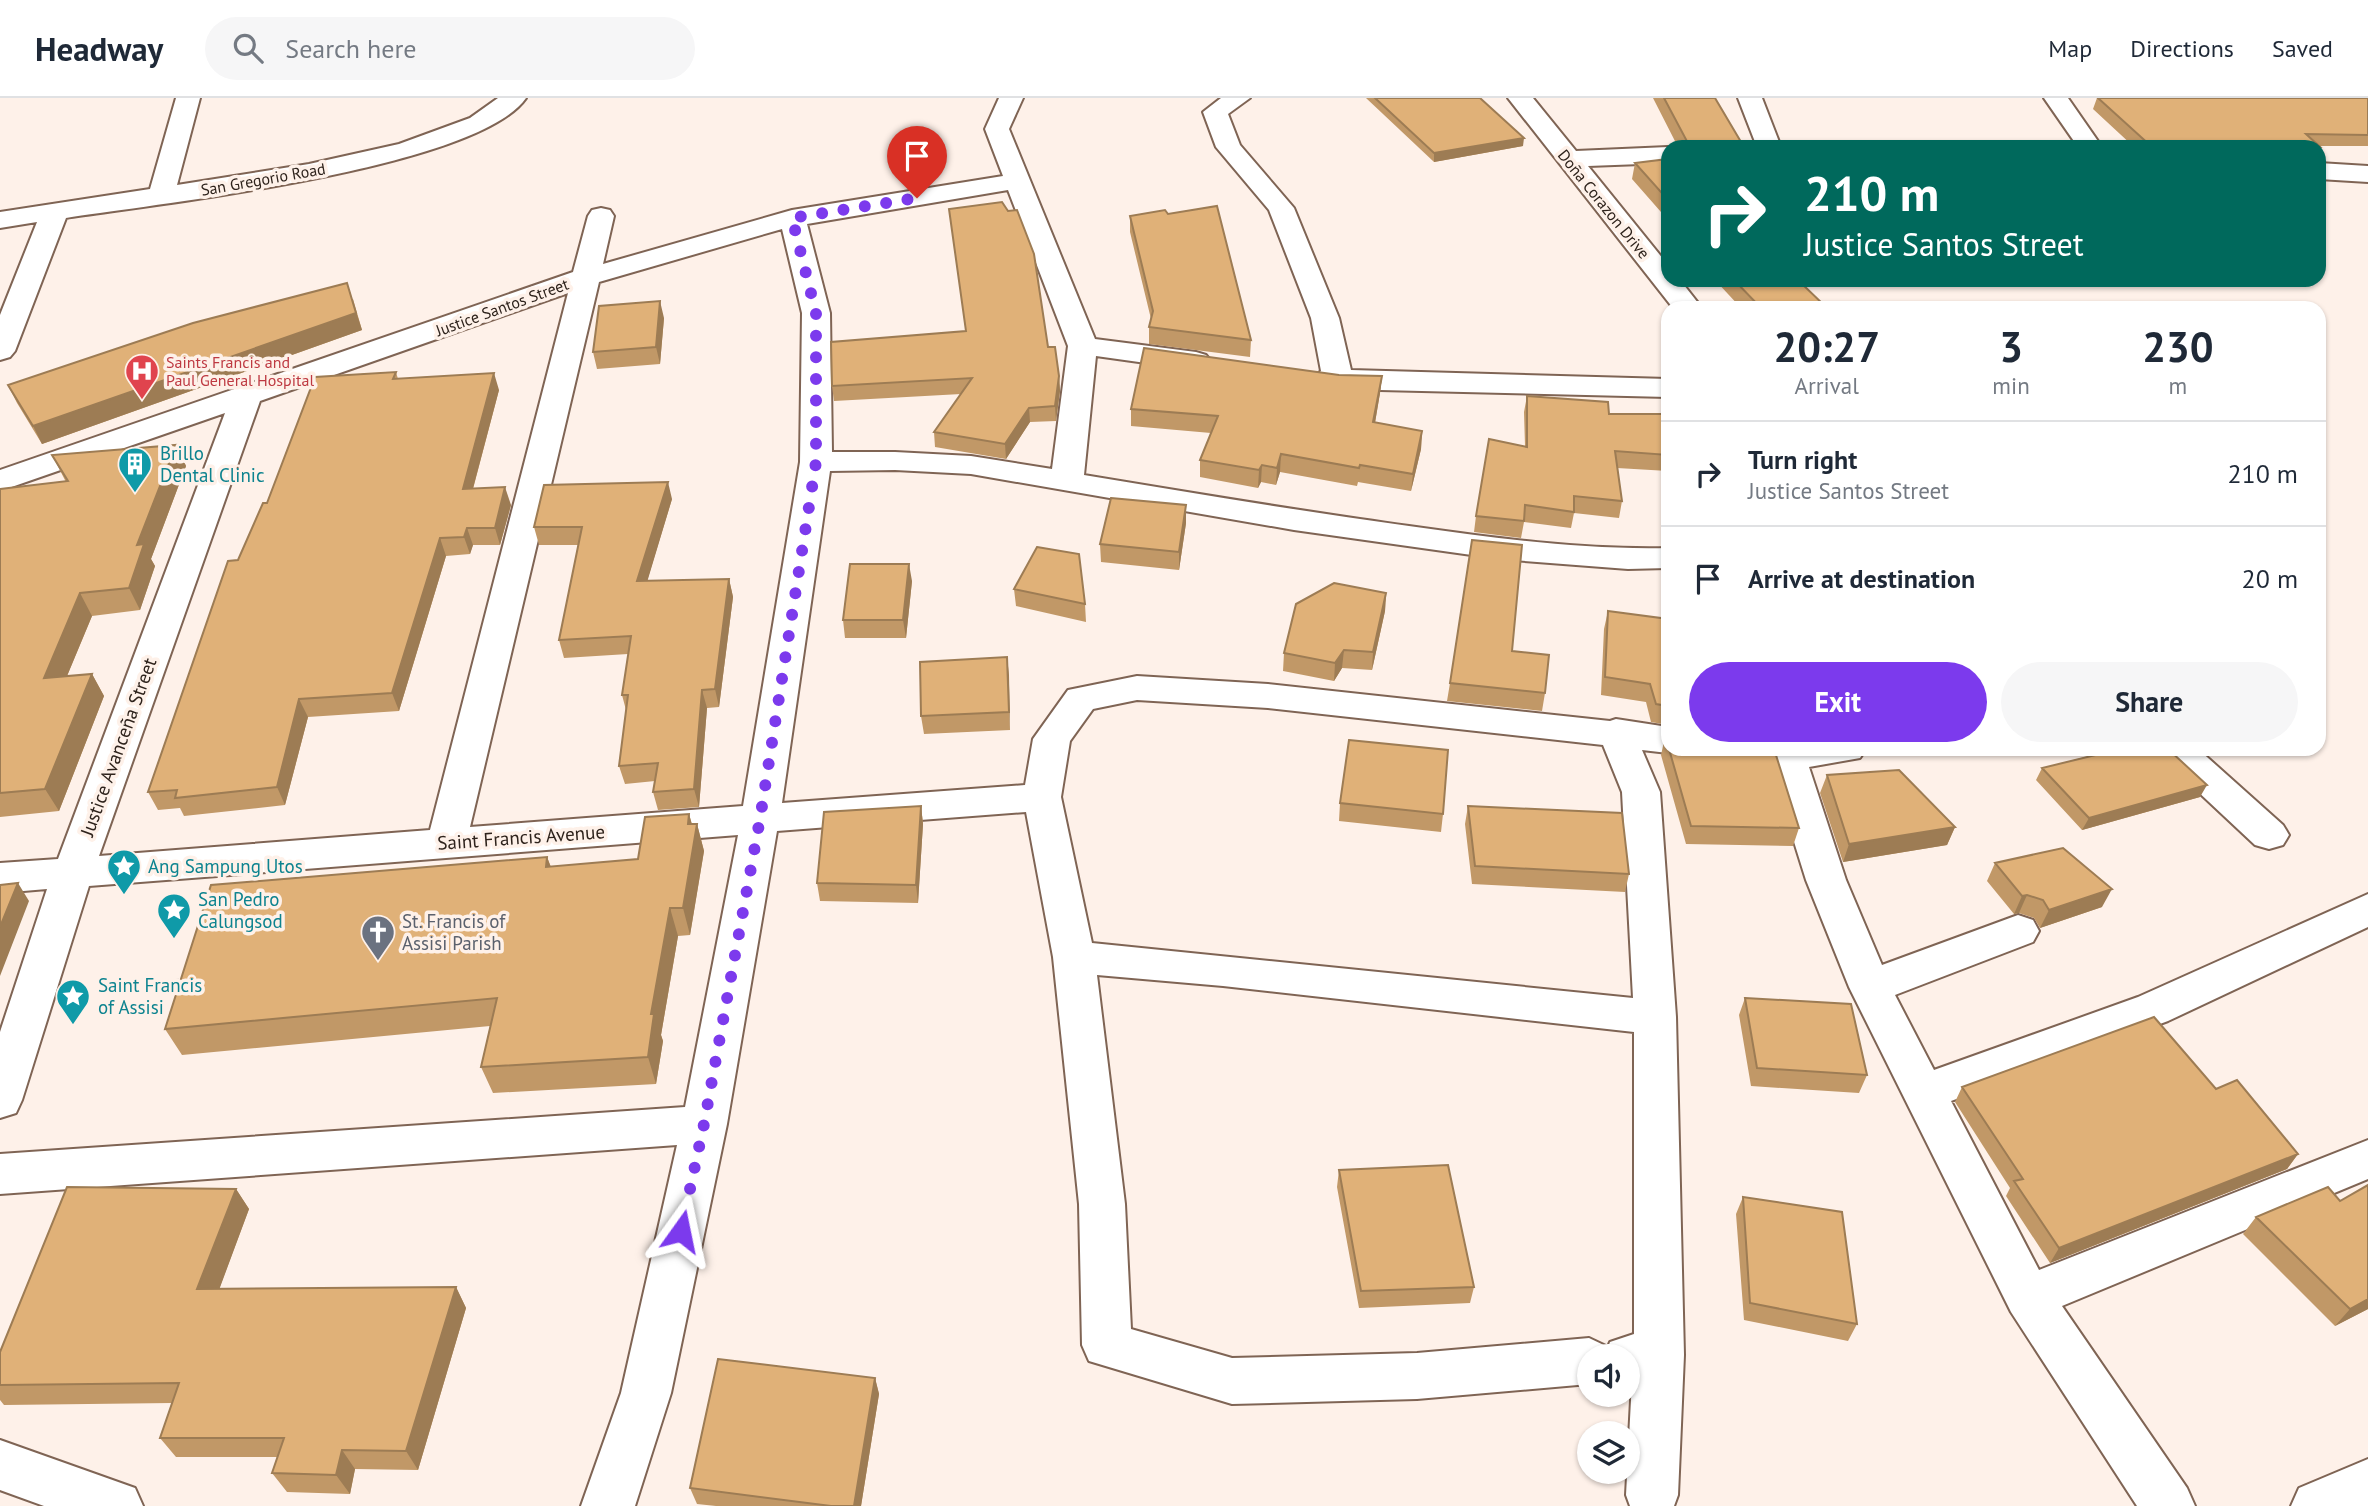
<!DOCTYPE html>
<html lang="en">
<head>
<meta charset="utf-8">
<style>
  body { margin:0; font-family:"PT Sans",sans-serif; background:#f6f6f7; color:#1f2937; height:100vh; display:flex; flex-direction:column; font-size:26px; white-space:nowrap }
  * { box-sizing:border-box; margin:0 }
  p { font-size:23px; color:#747a83 }
  .icon { flex:none; width:38px; height:38px; fill:none; stroke:currentColor; stroke-width:2; stroke-linecap:round; stroke-linejoin:round }
  .map { position:relative; flex:1; overflow:hidden }
  .side { position:absolute; left:1661px; top:203px; width:665px; height:455px; display:flex; flex-direction:column; background:#fff; border-radius:21px; box-shadow:0 2px 5px #0004 }
  .side>* { flex:none }
  .top-card { position:absolute; left:1661px; top:42px; width:665px; height:147px; border-radius:21px; box-shadow:0 2px 5px #0004; background:#00695c; color:#fff; overflow:hidden }
  .buttons { position:absolute; left:1577px; top:1246px; display:grid; gap:14px }
  .buttons a { display:grid; place-items:center; width:63px; height:63px; border-radius:50%; background:#fff; box-shadow:0 2px 5px #0004; font-size:35px }
  .pin { position:absolute; display:grid; place-items:center; width:60px; height:60px; color:#fff; margin:-72px -30px; border-radius:50% 50% 50% 0; rotate:-45deg; box-shadow:0 0 7px #0007 }
  .pin .icon { rotate:45deg }
  .me { position:absolute; width:77px; margin:-38px; rotate:12deg; stroke-linejoin:round; filter:drop-shadow(0 0 5px #0008) }
  .turn { display:flex; align-items:center; gap:24px; height:147px; padding:0 28px; font-size:32px }
  .turn .icon { width:91px; height:91px; stroke-width:2.5 }
  .turn b { display:block; font-size:49px; line-height:60px }
  .eta { display:flex; justify-content:space-evenly; align-items:center; height:119px; text-align:center }
  .eta b { font-size:42px; font-weight:800; line-height:49px }
  .action { display:flex; gap:14px; margin-top:auto; padding:14px 28px }
  .action a { flex:1; height:80px; border-radius:42px; background:#7c3aed; color:#fff; font-size:28px; font-weight:800; line-height:80px; text-align:center }
  .action a+a { background:#f6f6f7; color:#1f2937 }
  ul { padding:0; list-style:none }
  li { display:flex; align-items:center; gap:21px; height:105px; padding:0 28px; border-top:2px solid #e0e1e3 }
  li div { flex:1 }
  li b { display:block; font-size:26px }
  li em { font-style:normal }
  header { display:flex; align-items:center; gap:42px; box-sizing:border-box; height:98px; padding:0 35px; background:#fff; border-bottom:2px solid #e0e1e3 }
  header strong { font-size:33px }
  nav { display:flex; gap:38px; margin-inline-start:auto; font-size:24px }
  .search { width:490px; height:63px; background:#f6f6f7; display:flex; align-items:center; gap:18px; box-sizing:border-box; padding:0 24px; border-radius:38px; color:#747a83; font-size:26px }
  .map>svg:first-child { display:block }
  .lines { fill:none; stroke-linecap:round; stroke-linejoin:round }
  .minor-casing { stroke:#7f6454; stroke-width:4 }
  .path { stroke:#afa29b; stroke-width:5; stroke-dasharray:6 4.5; stroke-linecap:butt }
  .minor { fill:#fff; fill-rule:evenodd }
  .wall { fill:#c19867 }
  .shaded-wall { fill:#9d7c54 }
  .building { fill:#e0b178; stroke:#9d7c54; stroke-width:2 }
  .route { stroke:#7c3aed; stroke-width:12; stroke-dasharray:0 21.6 }
  .labels { text-anchor:middle; dominant-baseline:central; stroke-width:7; stroke-linejoin:round; paint-order:stroke }
  .far-street-label { font-size:16px; fill:#2e231c; stroke:#fef1e9 }
  .far-health-label { font-size:16px; fill:#be3a42; stroke:#fef1e9; text-anchor:start }
  .culture-label { font-size:19px; fill:#0d838f; stroke:#fef1e9; text-anchor:start }
  .street-label { font-size:19px; fill:#2e231c; stroke:#fef1e9 }
  .worship-label { font-size:19px; fill:#5b616d; stroke:#fef1e9; text-anchor:start }
</style>
</head>
<body>
<header>
<strong>Headway</strong>
<div class="search"><svg class="icon" aria-label="search" viewBox="0 0 24 24"><circle cx="10" cy="10" r="6"/><path d="M15 15l6 6"/></svg>Search here</div>
<nav><a>Map</a><a>Directions</a><a>Saved</a></nav>
</header>
<div class="map">
<svg width="2368" height="1408" viewBox="0 0 2368 1408">
  <rect width="100%" height="100%" fill="#fef1e9"/>
  <g class="lines">
    <g class="minor-casing">
      <path id="minor" d="M176,0H200L177,87L309,66L399,46L470,20L498,0H526C477,71 156,106 66,120L15,253L10,259L0,262V217L37,124L0,130V114L150,91Z
        M999,0H1023L1009,31L1095,241L1196,254L1206,257L1211,263L1206,269L1196,272L1096,258L1084,377C1192,395 1300,413 1409,428C1494,440 1581,452 1668,450V470L1628,471L1500,461L1294,432L971,376L895,372L830,373L782,705L1025,687L1033,641L1068,592L1137,578L1268,586L1610,623L1616,621L1668,629V651H1681L1668,655L1642,652L1660,694L1676,919L1684,1257L1678,1397L1674,1408H1630L1626,1397L1632,1283H1628V1258H1589V1286L1417,1301L1232,1306L1089,1263L1082,1247L1079,1106L1053,859L1026,714L777,733L727,1026L671,1295L635,1408H581L621,1295L677,1047L0,1096V1056L685,1009L738,737L89,788L22,1002L16,1015L0,1020V934L47,791L0,795V765L58,761L225,315L0,393V372L573,174L588,118L592,112L601,110L610,112L614,118L603,166L792,112L1003,78L985,31ZM1008,92L1068,248L1052,371L971,358L895,354H832L830,215L807,126ZM782,131L802,215L800,364L743,708L470,729L599,184ZM568,195L430,732L99,758L260,303ZM1137,602L1268,610L1603,647L1622,694L1633,900L1092,845L1061,699L1070,643L1093,611ZM1097,877L1223,888L1634,934V1236L1610,1244L1608,1249L1589,1240L1417,1255L1232,1260L1131,1231L1125,1106Z
        M1221,0H1250L1228,16L1240,47L1294,110L1339,220L1351,272L1668,281V299L1338,291L1317,286L1313,280L1321,273L1311,220L1269,112L1216,49L1203,14Z
        M1508,0H1533L1576,53L1668,49V65L1588,68L1668,167V182H1680L1702,210H1673Z
        M1738,0H1762L1781,49H1757Z
        M2044,0H2068L2102,49H2078Z
        M2319,65L2368,68V84L2319,81Z
        M1713,651H1866L1860,660L1809,669L1846,782L1882,867L2018,817L2033,822L2039,833L2033,844L1895,897L1934,972L2138,899L2368,796V829L2168,923L1951,1003L2039,1172L2368,1042V1081L2062,1208L2187,1390L2195,1408H2137L2011,1214L1849,889L1806,782L1771,670L1719,660Z
        M2156,651H2198L2283,727L2289,737L2283,747L2269,751L2255,747L2162,660Z
        M0,1342L135,1390L143,1408H44L0,1392Z
        M2368,1361V1408H2291L2299,1390Z"/>
    </g>
    <path class="path" d="M152,885L183,883"/>
    <use href="#minor" class="minor"/>
  </g>
  <path class="wall" d="M1366,0H1480L1523,48L1434,64Z
    M1653,0H1715L1744,49H1678Z
    M2097,0H2368V48H2319L2320,49L2319,53V49H2134L2093,11Z
    M1668,61V122L1632,81L1635,65Z
    M949,111L1048,249L1059,278L1060,293L1056,323L1030,324L1006,361L935,349L934,334L961,296L834,303L832,288L966,233Z
    M1130,118L1251,242L1250,259L1149,246V229L1151,221L1130,134Z
    M1715,182H1814L1813,186L1804,187L1827,210H1741Z
    M353,201L362,232L42,346L17,305L8,287Z
    M664,220L660,266L597,271L593,254Z
    M396,274L398,281L499,292L473,391L511,407L500,447H473L470,456L446,458L399,613L308,619L285,707L184,718L180,710L158,712L148,694L238,462L267,405Z
    M1339,277L1382,278L1380,295L1375,325L1422,333L1421,351L1411,393L1358,384L1357,388L1280,374L1276,387L1261,384L1258,390L1200,379V362L1211,335L1131,328V311Z
    M1527,298L1609,316H1668V373L1617,370L1622,403L1619,420L1574,415L1571,430L1524,424L1521,440L1474,434L1476,418L1525,348L1524,314Z
    M176,347L186,368L151,461L155,468L140,512L92,518L67,578L92,576L104,598L59,713L0,719V391L66,384L52,357Z
    M672,401L647,483L729,481L733,499L719,609L707,610L699,709L658,712L653,694L655,683L625,686L619,668L626,612L622,597L628,556L564,560L559,542L578,447H539L534,429Z
    M1186,425L1179,472L1101,464L1100,446Z
    M912,483L906,540H845L843,522Z
    M1014,491L1085,506L1086,524L1016,508Z
    M1386,495L1385,513L1372,572L1342,570L1334,583L1283,573L1284,555Z
    M1608,513L1668,521V627L1651,624L1646,604L1601,597L1604,531Z
    M1007,559L1010,632L924,636L921,618Z
    M1450,585L1545,595L1542,613L1447,603Z
    M1665,639H1668V651H1741V653L1799,730L1793,748L1686,746L1661,657Z
    M2082,651H2168L2200,699L2082,732L2036,682L2042,670L2089,658Z
    M1827,677L1955,729L1947,747L1843,764L1820,695Z
    M1340,705L1443,716L1441,734L1339,723Z
    M921,708L923,726L918,805L820,803L817,785Z
    M1468,708L1629,776L1625,794L1472,786L1465,726Z
    M689,716L692,726H697L704,753L690,837L678,838L661,937L663,943L656,986L493,995L481,969L490,928L182,957L165,931L547,759L551,769L638,761Z
    M1995,765L2102,809L2040,830L2034,820L2019,815L2014,816L1987,783Z
    M1745,900L1867,977L1859,995L1751,988L1739,917Z
    M1962,989L2216,991L2298,1056L2287,1071L2050,1165L2006,1098L2010,1090L1955,1004Z
    M1339,1072L1474,1189L1470,1205L1359,1210L1337,1089Z
    M236,1091L249,1111L219,1191L456,1189L466,1210L418,1372L355,1371L350,1396L287,1394L272,1375L277,1359H176L160,1340L172,1305L4,1307L0,1302V1254Z
    M1743,1099L1857,1226L1848,1243L1744,1222L1736,1116Z
    M2340,1103L2368,1211L2335,1228L2243,1136L2256,1119Z
    M875,1280L879,1296L861,1408H716L697,1406L690,1390Z"/>
  <path class="shaded-wall" d="M1524,40L1523,48L1434,64V55Z
    M1786,182H1814L1813,186L1784,190Z
    M347,185L362,232L42,346L33,328Z
    M660,203L664,220L660,266L656,249Z
    M494,275L499,292L468,409L463,391Z
    M1059,278L1060,293L1056,323L1055,308Z
    M1382,278L1380,295L1372,342L1373,324Z
    M1029,310L1030,324L1006,361L1005,346Z
    M1422,333L1421,351L1411,393L1413,376Z
    M176,347L186,368L151,461L155,468L140,512L129,490L137,447Z
    M1281,356L1280,374L1276,387L1277,370Z
    M1262,367L1261,384L1258,390L1259,372Z
    M668,384L672,401L642,501L637,483Z
    M505,389L511,407L500,447L495,430Z
    M1186,407V425L1179,472V454Z
    M467,430L473,447L470,456L464,439Z
    M440,440L446,458L399,613L392,595Z
    M909,466L912,483L906,540L903,522Z
    M729,481L733,499L719,609L715,591Z
    M80,495L92,518L57,602L44,580Z
    M1386,495L1385,513L1372,572L1373,554Z
    M1344,552L1342,570L1334,583L1335,565Z
    M1007,559L1009,577L1010,632L1009,614Z
    M92,576L104,598L59,713L45,691Z
    M702,592L707,610L699,709L694,691Z
    M299,601L308,619L285,707L277,689Z
    M2207,687L2200,699L2082,732L2089,720Z
    M921,708L923,726L918,805L916,787Z
    M689,716L695,739L697,726L704,753L690,837L683,810Z
    M1955,729L1947,747L1843,764L1849,746Z
    M547,759L557,786L546,769Z
    M18,785L29,803L0,878V829Z
    M2112,791L2102,809L2040,830L2049,812Z
    M2027,797L2019,815L2014,816L2022,798Z
    M670,810L678,838L661,937L663,943L656,986L648,959L651,916Z
    M2298,1056L2287,1071L2050,1165L2059,1150Z
    M236,1091L249,1111L212,1211L197,1191Z
    M456,1189L466,1210L418,1372L406,1353Z
    M2368,1201V1211L2335,1228L2350,1211Z
    M875,1280L879,1296L861,1408H854Z
    M342,1352L355,1371L350,1396L336,1377Z"/>
  <path class="building" d="M1375,0H1480L1524,40L1434,55Z
    M1664,0H1715L1744,49H1690Z
    M2098,0H2368V37L2306,36L2320,49L2204,45L2207,49H2152Z
    M1668,61V102L1635,65Z
    M1002,104L1008,113L1017,112L1034,156L1048,249H1055L1059,278L1055,308L1029,310L1005,346L934,334L972,280L832,288L831,244L966,233L949,111Z
    M1217,108L1251,242L1149,229L1153,213L1130,118L1165,112L1168,116Z
    M1734,182H1798L1827,210H1761Z
    M347,185L356,215L33,328L8,287L193,225Z
    M660,203L656,249L593,254L599,208Z
    M1144,250L1339,277L1382,278L1373,324L1422,333L1413,376L1360,367L1359,370L1281,356L1277,370L1262,367L1259,372L1200,362L1218,318L1131,311Z
    M396,274L393,281L494,275L463,391L505,389L495,430H467L464,439L440,440L392,595L299,601L277,689L175,700L177,692L148,694L228,463L238,462L263,405H267L315,279Z
    M1527,298L1608,304L1609,316H1668V357L1615,353L1622,403L1574,398V414L1525,407L1524,423L1476,418L1489,341L1527,349Z
    M176,347L137,447L144,446L129,490L80,495L44,580L92,576L45,691L0,695V391L68,383L52,357Z
    M668,384L637,483L729,481L715,591L702,592L694,691L653,694L658,665L619,668L628,597H622L631,538L559,542L582,429H534L544,387Z
    M1111,400L1186,407L1179,454L1100,446Z
    M1472,442L1522,447L1512,553L1549,557L1545,595L1450,585Z
    M1037,449L1079,456L1085,506L1014,491Z
    M850,466H909L903,522H843Z
    M1334,485L1386,495L1373,554L1344,552L1335,565L1284,555L1296,506Z
    M1608,513L1668,521V608L1656,606L1650,586L1605,579Z
    M1007,559L1009,614L921,618L920,564Z
    M1349,642L1448,652L1443,716L1340,705Z
    M1669,651H1741V653L1775,654L1799,730L1691,728Z
    M2100,651H2168L2207,687L2089,720L2042,670L2104,655Z
    M1899,672L1955,729L1849,746L1827,677Z
    M921,708L916,787L817,785L824,714Z
    M1468,708L1622,715L1629,776L1475,768Z
    M689,716L688,726H697L683,810H670L651,916H654L648,959L481,969L497,900L165,931L211,787L547,759L546,769L638,761L645,719Z
    M2063,750L2112,791L2049,812L2043,802L2027,797L2022,798L1995,765Z
    M18,785L0,829V787Z
    M1745,900L1851,906L1867,977L1757,970Z
    M2154,919L2216,991L2237,982L2298,1056L2059,1150L2014,1083L2023,1081L1962,989Z
    M1448,1067L1474,1189L1361,1193L1339,1072Z
    M2368,1087V1201L2350,1211L2256,1119L2328,1089L2340,1103Z
    M67,1089L236,1091L197,1191L456,1189L406,1353L342,1352L336,1377L272,1375L284,1340H160L179,1285L0,1287V1254Z
    M1743,1099L1842,1114L1857,1226L1750,1205Z
    M718,1261L875,1280L854,1408H831L690,1390Z"/>
  <g class="lines">
    <path class="route" d="M681,1133L704,1026L760,721L816,364V215L792,120L917,100"/>
  </g>
  <defs>
    <g id="hospital-pin" transform="scale(1.75)"><path d="M0 17L-7.5 6A9.5 9.5 0 1 1 7.5 6Z" fill="#e0444e" stroke="#fef1e9"/><path d="M-5-5h3v3.5h4V-5h3V5h-3V1.5h-4V5h-3Z" fill="#fff"/></g>
    <g id="building-pin" transform="scale(1.75)"><path d="M0 17L-7.5 6A9.5 9.5 0 1 1 7.5 6Z" fill="#0f9aa8" stroke="#fef1e9"/><path d="M-4-6H4V6H1V3H-1V6H-4ZM-2.5-4.3h1.7v1.8h-1.7ZM.8-4.3h1.7v1.8H.8ZM-2.5-1h1.7V.8h-1.7ZM.8-1h1.7V.8H.8Z" fill="#fff"/></g>
    <g id="sight-pin" transform="scale(1.75)"><path d="M0 17L-7.5 6A9.5 9.5 0 1 1 7.5 6Z" fill="#0f9aa8" stroke="#fef1e9"/><path d="M0-6L1.8-2.2L6-1.7L2.9 1.2L3.7 5.4L0 3.3L-3.7 5.4L-2.9 1.2L-6-1.7L-1.8-2.2Z" fill="#fff"/></g>
    <g id="church-pin" transform="scale(1.75)"><path d="M0 17L-7.5 6A9.5 9.5 0 1 1 7.5 6Z" fill="#6b7280" stroke="#fef1e9"/><path d="M-1.2-6h2.4v3.5h3.3v2.4h-3.3V6h-2.4V-.1h-3.3v-2.4h3.3Z" fill="#fff"/></g>
  </defs>
  <g fill-rule="evenodd">
    <use href="#hospital-pin" x="142" y="273"/>
    <use href="#building-pin" x="135" y="366"/>
    <use href="#sight-pin" x="124" y="768"/>
    <use href="#sight-pin" x="174" y="812"/>
    <use href="#church-pin" x="378" y="834"/>
    <use href="#sight-pin" x="73" y="898"/>
  </g>
  <g class="labels">
    <g class="far-street-label">
      <text transform="translate(263 81) rotate(-10)">San Gregorio Road</text>
      <text transform="translate(1604 106) rotate(51)">Doña Corazon Drive</text>
      <text transform="translate(502 209) rotate(-20)">Justice Santos Street</text>
    </g>
    <g class="far-health-label">
      <text x="166" y="264">Saints Francis and<tspan x="166" dy="18">Paul General Hospital</tspan></text>
    </g>
    <g class="culture-label">
      <text x="160" y="355">Brillo<tspan x="160" dy="22">Dental Clinic</tspan></text>
      <text x="148" y="768">Ang Sampung Utos</text>
      <text x="198" y="801">San Pedro<tspan x="198" dy="22">Calungsod</tspan></text>
      <text x="98" y="887">Saint Francis<tspan x="98" dy="22">of Assisi</tspan></text>
    </g>
    <g class="street-label">
      <text transform="translate(118 649) rotate(-70)">Justice Avanceña Street</text>
      <text transform="translate(521 739) rotate(-4)">Saint Francis Avenue</text>
    </g>
    <g class="worship-label">
      <text x="402" y="823">St. Francis of<tspan x="402" dy="22">Assisi Parish</tspan></text>
    </g>
  </g>
</svg>
<div class="buttons">
<a><svg class="icon" aria-label="sound" viewBox="0 0 24 24"><path d="M4 9h4l5-4v14l-5-4H4zM17 9q2 3 0 6"/></svg></a>
<a><svg class="icon" aria-label="layers" viewBox="0 0 24 24"><path d="M12 4l9 5-9 5-9-5zM3 14l9 5 9-5"/></svg></a>
</div>
<div class="pin" style="left:917px;top:100px;background:#d93025"><svg class="icon" aria-label="arrive" viewBox="0 0 24 24"><path d="M6 21V4h12l-3 4 3 4H6"/></svg></div>
<svg class="me" style="left:681px;top:1133px" viewBox="-20 -20 40 40"><path d="M0-17L14 15 0 8-14 15z" fill="#7c3aed" stroke="#fff" stroke-width="4"/></svg>
<div class="top-card">
<div class="turn"><svg class="icon" aria-label="right" viewBox="0 0 24 24"><path d="M7 20v-9h11M14 6l5 5-5 5"/></svg><div><b>210 m</b>Justice Santos Street</div></div>
</div>
<section class="side">
<div class="eta">
<div><b>20:27</b><p>Arrival</p></div>
<div><b>3</b><p>min</p></div>
<div><b>230</b><p>m</p></div>
</div>
<ul>
<li><svg class="icon" aria-label="right" viewBox="0 0 24 24"><path d="M7 20v-9h11M14 6l5 5-5 5"/></svg><div><b>Turn right</b><p>Justice Santos Street</p></div><em>210 m</em></li>
<li><svg class="icon" aria-label="arrive" viewBox="0 0 24 24"><path d="M6 21V4h12l-3 4 3 4H6"/></svg><div><b>Arrive at destination</b></div><em>20 m</em></li>
</ul>
<div class="action"><a>Exit</a><a>Share</a></div>
</section>
</div>
</body>
</html>
